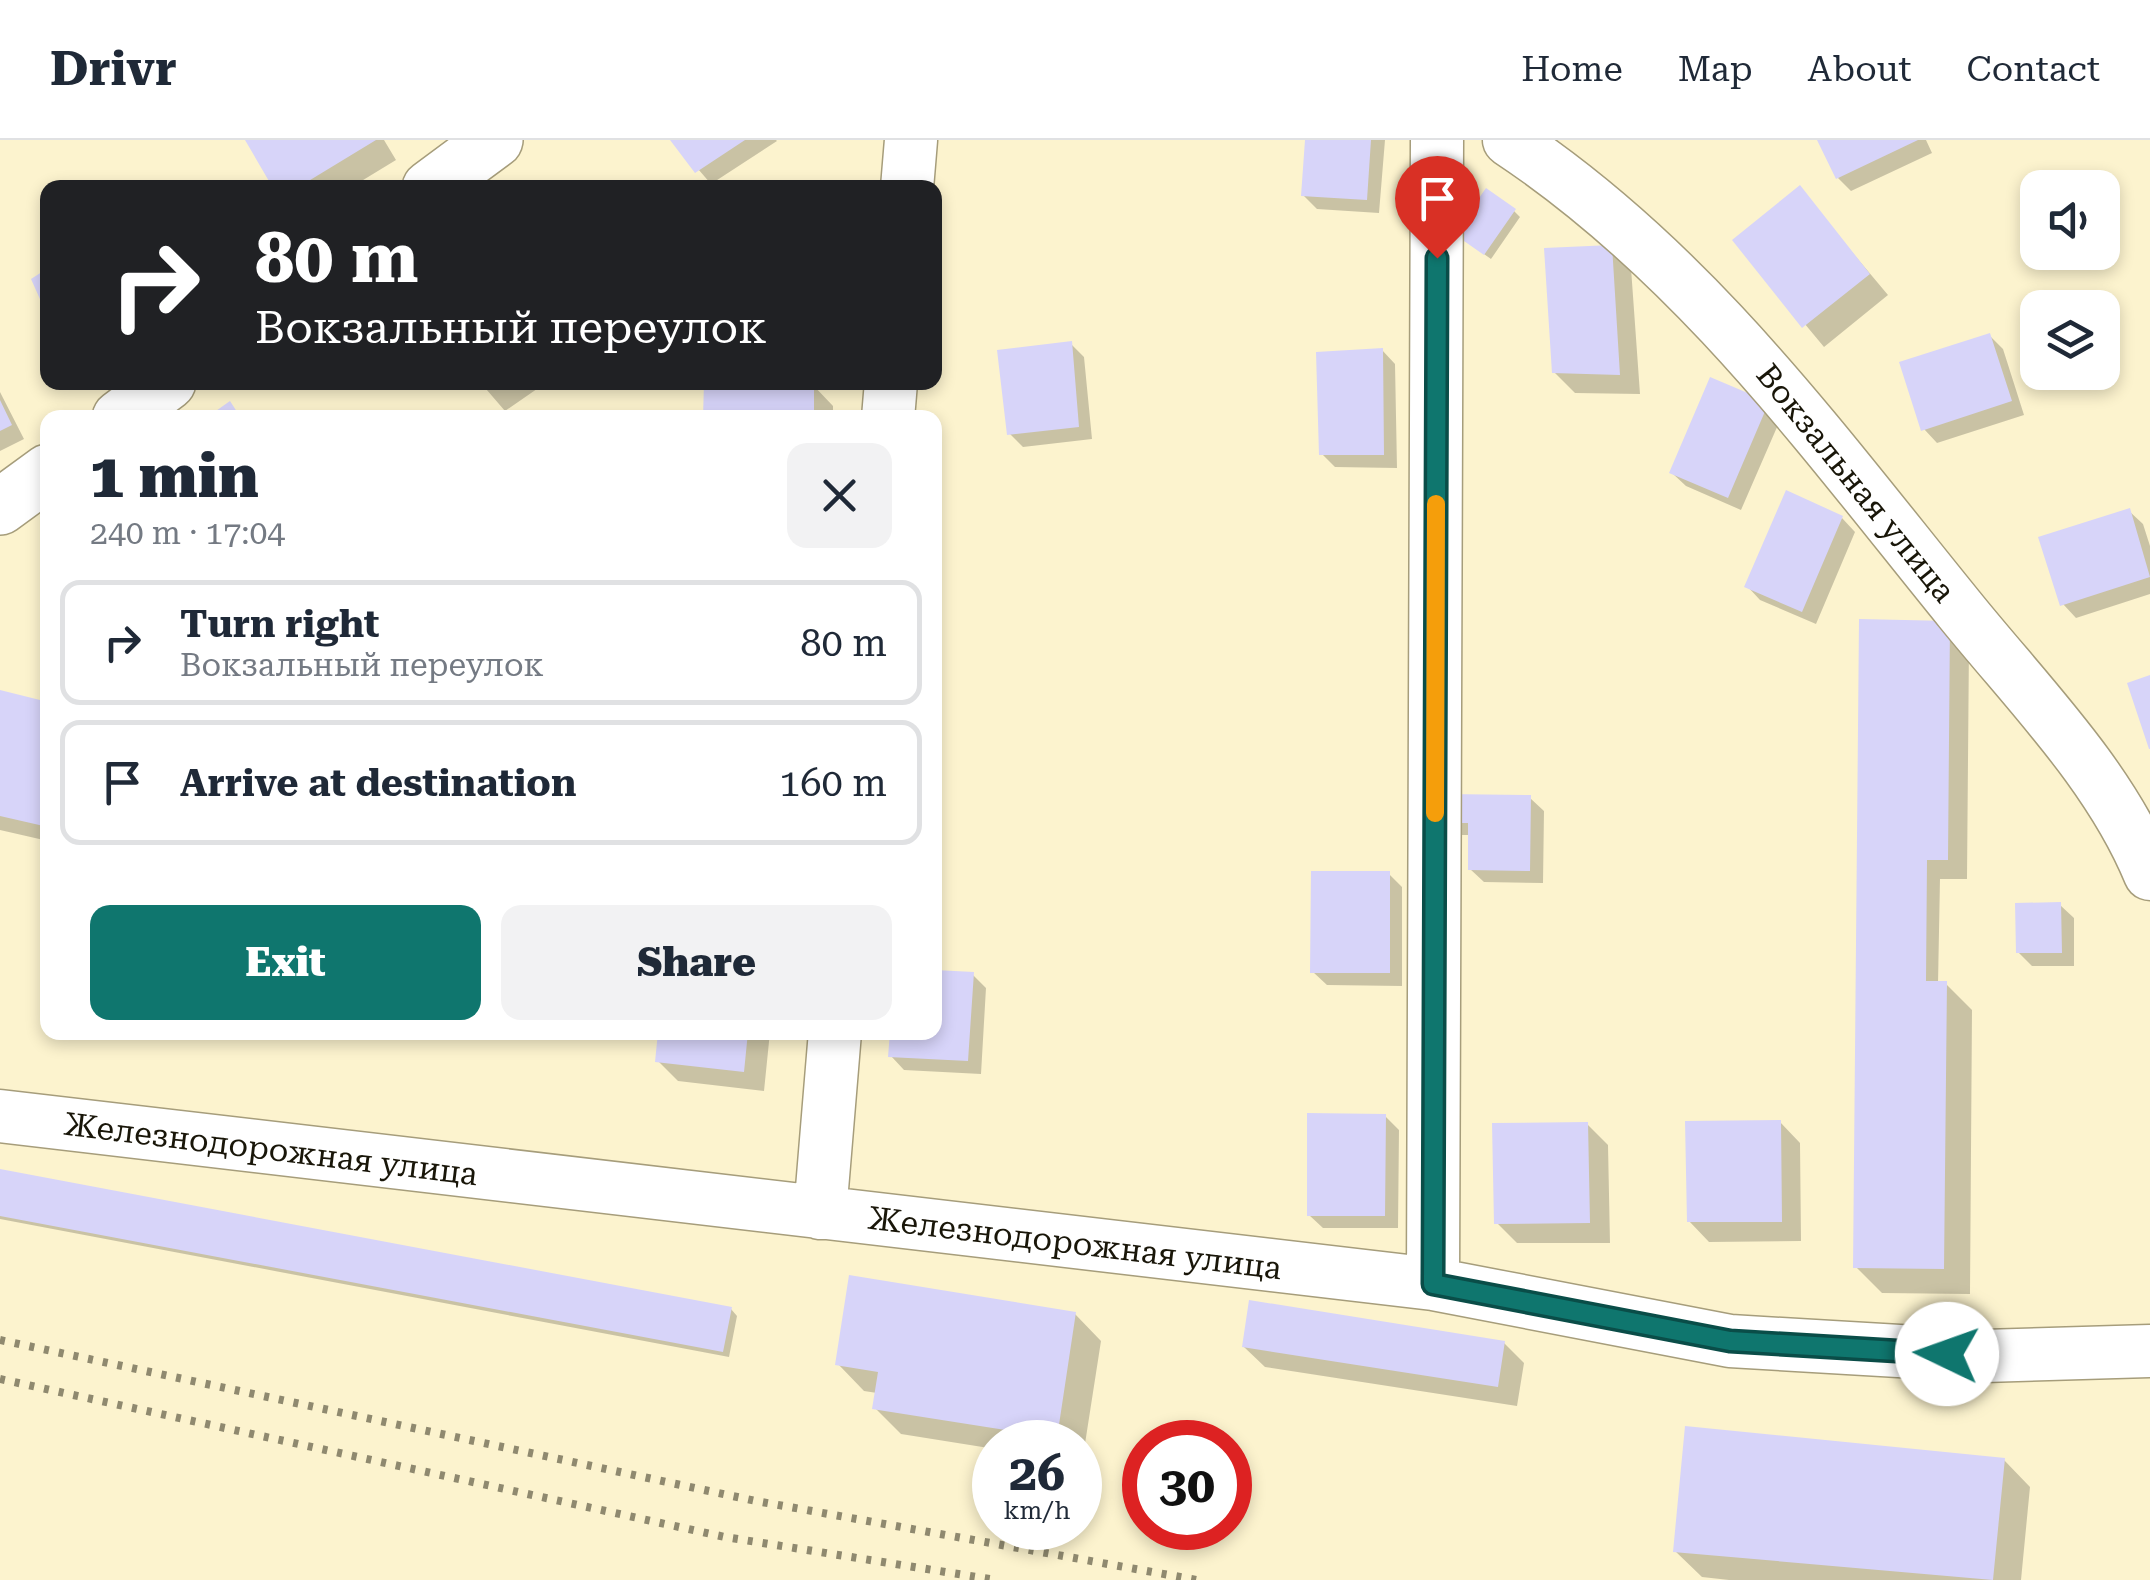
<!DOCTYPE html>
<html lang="en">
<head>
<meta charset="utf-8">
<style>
  body { margin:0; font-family:"Roboto Serif",serif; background:#f2f2f3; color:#1f2937; height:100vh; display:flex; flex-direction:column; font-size:38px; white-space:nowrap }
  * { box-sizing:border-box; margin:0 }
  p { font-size:32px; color:#747a83 }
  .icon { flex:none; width:55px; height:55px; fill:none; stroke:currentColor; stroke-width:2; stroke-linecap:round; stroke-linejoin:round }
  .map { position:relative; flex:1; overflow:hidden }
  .drawer { position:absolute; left:40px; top:270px; width:902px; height:630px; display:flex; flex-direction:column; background:#fff; border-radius:20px; box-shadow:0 5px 15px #0003 }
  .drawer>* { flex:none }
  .banner { position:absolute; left:40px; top:40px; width:902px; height:210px; border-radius:20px; box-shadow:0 5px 15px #0003; background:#202124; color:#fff; overflow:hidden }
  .controls { position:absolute; left:2020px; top:30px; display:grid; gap:20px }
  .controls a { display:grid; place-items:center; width:100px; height:100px; border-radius:20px; background:#fff; box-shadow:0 5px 15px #0003; font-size:50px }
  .speed { position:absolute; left:972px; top:1280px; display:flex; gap:20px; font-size:50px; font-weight:700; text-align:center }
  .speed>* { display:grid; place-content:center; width:130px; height:130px; border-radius:50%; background:#fff; box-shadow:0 5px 15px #0003; line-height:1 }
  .speed small { font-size:25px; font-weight:400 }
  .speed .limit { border:15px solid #d22; background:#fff; color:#111 }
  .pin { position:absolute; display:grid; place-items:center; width:85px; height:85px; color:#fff; margin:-102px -42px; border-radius:50% 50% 50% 0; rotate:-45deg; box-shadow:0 0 10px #0007 }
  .pin .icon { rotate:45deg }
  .me { position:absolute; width:110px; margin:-55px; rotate:273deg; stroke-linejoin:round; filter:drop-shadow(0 0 8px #0008) }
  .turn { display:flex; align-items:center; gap:35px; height:210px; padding:0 50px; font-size:45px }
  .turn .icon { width:130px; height:130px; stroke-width:2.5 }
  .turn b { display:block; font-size:70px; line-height:85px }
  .round { display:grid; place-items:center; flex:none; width:105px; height:105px; border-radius:20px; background:#f2f2f3 }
  .overview { display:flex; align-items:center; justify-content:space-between; height:170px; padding:0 50px }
  h1 { font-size:60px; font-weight:800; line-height:75px }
  .action { display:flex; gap:20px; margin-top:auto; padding:20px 50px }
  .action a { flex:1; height:115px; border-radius:20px; background:#0f766e; color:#fff; font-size:40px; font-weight:800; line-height:115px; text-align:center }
  .action a+a { background:#f2f2f3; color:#1f2937 }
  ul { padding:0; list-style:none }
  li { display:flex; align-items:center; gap:30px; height:125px; margin:0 20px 15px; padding:0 30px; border:5px solid #e0e1e3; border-radius:20px }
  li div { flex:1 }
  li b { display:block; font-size:38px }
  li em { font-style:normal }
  header { display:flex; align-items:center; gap:60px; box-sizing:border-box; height:140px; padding:0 50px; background:#fff; border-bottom:2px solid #e0e1e3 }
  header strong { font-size:48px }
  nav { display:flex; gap:55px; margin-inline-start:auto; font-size:35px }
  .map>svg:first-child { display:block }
  .shadow { fill:#0003 }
  .building { fill:#d7d4f9 }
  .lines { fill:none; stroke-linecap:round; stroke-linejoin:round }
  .minor-casing { stroke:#a69d7b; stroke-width:55 }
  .tertiary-casing { stroke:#a69d7b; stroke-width:58 }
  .minor { stroke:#fff; stroke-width:52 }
  .tertiary { stroke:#fff; stroke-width:55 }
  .rail { stroke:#8f896f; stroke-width:8; stroke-dasharray:5 10; stroke-linecap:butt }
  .route-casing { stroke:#0a4d48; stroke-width:25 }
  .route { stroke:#0f766e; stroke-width:18 }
  .slow { stroke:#f59e0b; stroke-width:18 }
  .labels { text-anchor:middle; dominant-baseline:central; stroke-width:10; stroke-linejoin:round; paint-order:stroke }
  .street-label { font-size:32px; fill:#191609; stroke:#fff }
</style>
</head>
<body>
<header>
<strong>Drivr</strong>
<nav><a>Home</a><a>Map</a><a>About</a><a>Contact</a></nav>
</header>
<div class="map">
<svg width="2150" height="1440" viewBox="0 0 2150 1440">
  <rect width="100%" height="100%" fill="#fcf3ce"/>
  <path class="shadow" d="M248,0H384L396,20L350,48H276Z
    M673,0H776L777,1L711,44Z
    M1308,0H1385L1379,73L1317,69L1303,55Z
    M1820,0H1926L1932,13L1851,51L1838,38Z
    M1799,49L1888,155L1824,207L1735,100Z
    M1514,71L1520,77L1491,119L1464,100Z
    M1611,107L1631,128L1640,254L1575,253L1554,232Z
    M1990,196L2003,209L2024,275L1937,303L1924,289Z
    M1071,204L1084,217L1092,299L1023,307L1010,294Z
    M1382,210L1395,224L1397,328L1335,327L1321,313Z
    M1712,240L1781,278L1741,370L1686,346L1672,333Z
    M480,242H547L505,271Z
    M813,245L833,266V278H706Z
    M0,252L24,299L0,311Z
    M2129,371L2143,384L2150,406V454L2076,478L2063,464Z
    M1842,378L1855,392L1816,484L1760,460L1747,446Z
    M1949,483L1969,503L1967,739H1940L1938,844H1946L1972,870L1970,1154L1882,1153L1856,1127Z
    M0,552L48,564V701L0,690Z
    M1530,658L1544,671L1543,743L1484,742L1470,729L1471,695H1461L1447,681Z
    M1389,734L1402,747V846L1327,845L1313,832Z
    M2060,765L2074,778V826H2032L2018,812Z
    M935,833L973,835L986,848L981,934L904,930L891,916L935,892Z
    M661,892H770L764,951L678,941L658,921Z
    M1385,976L1399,990L1398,1088H1323L1309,1075Z
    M1780,982L1800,1003L1801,1101L1709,1102L1689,1081Z
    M1587,984L1608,1005L1610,1103H1517L1497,1083Z
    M0,1032L731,1169L737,1176L729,1217L0,1079Z
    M1075,1174L1101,1201L1082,1323L1080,1302H995V1309L901,1294L875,1268L877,1253L864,1251L838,1224Z
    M1504,1203L1524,1223L1517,1266L1265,1227L1244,1207Z
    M2004,1320L2030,1347L2021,1440H1729L1702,1437L1675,1411Z"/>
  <path class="building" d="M245,0H376L297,48H273Z
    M670,0H745L695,33Z
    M1305,0H1371L1367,60L1301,56Z
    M1817,0H1918L1836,39Z
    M1800,45L1870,134L1802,188L1732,100Z
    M1486,48L1516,69L1484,115L1454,94Z
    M1612,105L1620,235L1552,233L1544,108Z
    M48,128V177L31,139Z
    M1990,193L2012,261L1921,291L1899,222Z
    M1072,201L1079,287L1007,295L997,210Z
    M1383,208L1384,315H1319L1316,212Z
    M1710,237L1769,262L1728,358L1669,333Z
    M704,242L814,243V278H703Z
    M0,260L12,285L0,291Z
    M230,261L241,278H206Z
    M1786,350L1843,376L1802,472L1744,447Z
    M2130,368L2150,437L2060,466L2038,397Z
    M1859,479L1950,481L1948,720H1927L1926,841H1947L1944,1129L1853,1128Z
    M2150,535V609H2149L2127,543Z
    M0,550L48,562V687L0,676Z
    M1445,654L1531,655L1530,731L1468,730V683H1445Z
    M1311,731H1390V833H1310Z
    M2061,762L2062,813H2016L2015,763Z
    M935,830L974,832L968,921L888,917L890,892H935Z
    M658,892H748L744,932L655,922Z
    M1307,973L1386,974L1385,1076H1307Z
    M1781,980L1782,1082H1687L1685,981Z
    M1588,982L1590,1083L1494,1084L1492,983Z
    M0,1029L732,1167L723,1212L0,1076Z
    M849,1135L1076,1172L1057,1298L872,1269L878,1232L835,1225Z
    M1249,1160L1505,1201L1498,1247L1242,1207Z
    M1685,1286L2005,1318L1993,1440L1673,1412Z"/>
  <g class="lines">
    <g class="minor-casing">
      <path id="minor" d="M1509,0C1694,123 1821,299 1960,470C2027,553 2109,634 2150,734
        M907,48L911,0
        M888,278L891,242
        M0,976L1433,1144L1730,1201L1984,1216L2150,1211
        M820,1073L835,892
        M1433,1144L1437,0"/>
    </g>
    <g class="tertiary-casing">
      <path id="tertiary" d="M430,48L495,0
        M120,278L168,242
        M0,367L48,332"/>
    </g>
    <use href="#minor" class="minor"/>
    <use href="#tertiary" class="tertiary"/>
    <path class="rail" d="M0,1200L756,1361L1197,1440
      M0,1239L725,1397L996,1440"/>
  </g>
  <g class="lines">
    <g class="route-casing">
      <path id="route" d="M1437,118L1433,1144L1730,1201L1947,1214"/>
    </g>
    <use href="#route" class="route"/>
    <path class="slow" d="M1435,673L1436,364"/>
  </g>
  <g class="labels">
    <g class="street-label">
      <text transform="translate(1856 343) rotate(51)">Вокзальная улица</text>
      <text transform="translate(271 1009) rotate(7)">Железнодорожная улица</text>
      <text transform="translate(1075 1103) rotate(7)">Железнодорожная улица</text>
    </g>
  </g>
</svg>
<div class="controls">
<a><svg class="icon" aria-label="sound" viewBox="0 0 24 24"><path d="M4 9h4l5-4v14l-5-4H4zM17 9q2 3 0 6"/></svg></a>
<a><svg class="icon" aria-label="layers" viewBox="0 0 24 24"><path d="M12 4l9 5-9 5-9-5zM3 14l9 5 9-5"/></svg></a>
</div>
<div class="speed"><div>26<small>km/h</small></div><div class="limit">30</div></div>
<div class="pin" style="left:1437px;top:118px;background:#d93025"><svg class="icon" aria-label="arrive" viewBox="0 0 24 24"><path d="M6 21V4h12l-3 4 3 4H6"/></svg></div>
<svg class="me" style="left:1947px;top:1214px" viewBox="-20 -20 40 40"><circle r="19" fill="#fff"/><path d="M0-13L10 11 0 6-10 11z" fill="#0f766e"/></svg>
<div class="banner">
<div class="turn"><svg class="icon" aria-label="right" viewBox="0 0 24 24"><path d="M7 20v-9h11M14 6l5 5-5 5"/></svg><div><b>80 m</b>Вокзальный переулок</div></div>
</div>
<section class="drawer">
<div class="overview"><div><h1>1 min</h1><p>240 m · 17:04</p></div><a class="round"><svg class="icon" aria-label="close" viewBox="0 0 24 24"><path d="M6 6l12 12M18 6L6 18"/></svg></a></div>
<ul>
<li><svg class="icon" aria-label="right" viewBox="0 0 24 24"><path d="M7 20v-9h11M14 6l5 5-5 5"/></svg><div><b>Turn right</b><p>Вокзальный переулок</p></div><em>80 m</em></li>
<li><svg class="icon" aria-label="arrive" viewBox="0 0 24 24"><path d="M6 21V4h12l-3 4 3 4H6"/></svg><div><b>Arrive at destination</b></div><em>160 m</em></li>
</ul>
<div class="action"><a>Exit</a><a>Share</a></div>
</section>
</div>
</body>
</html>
